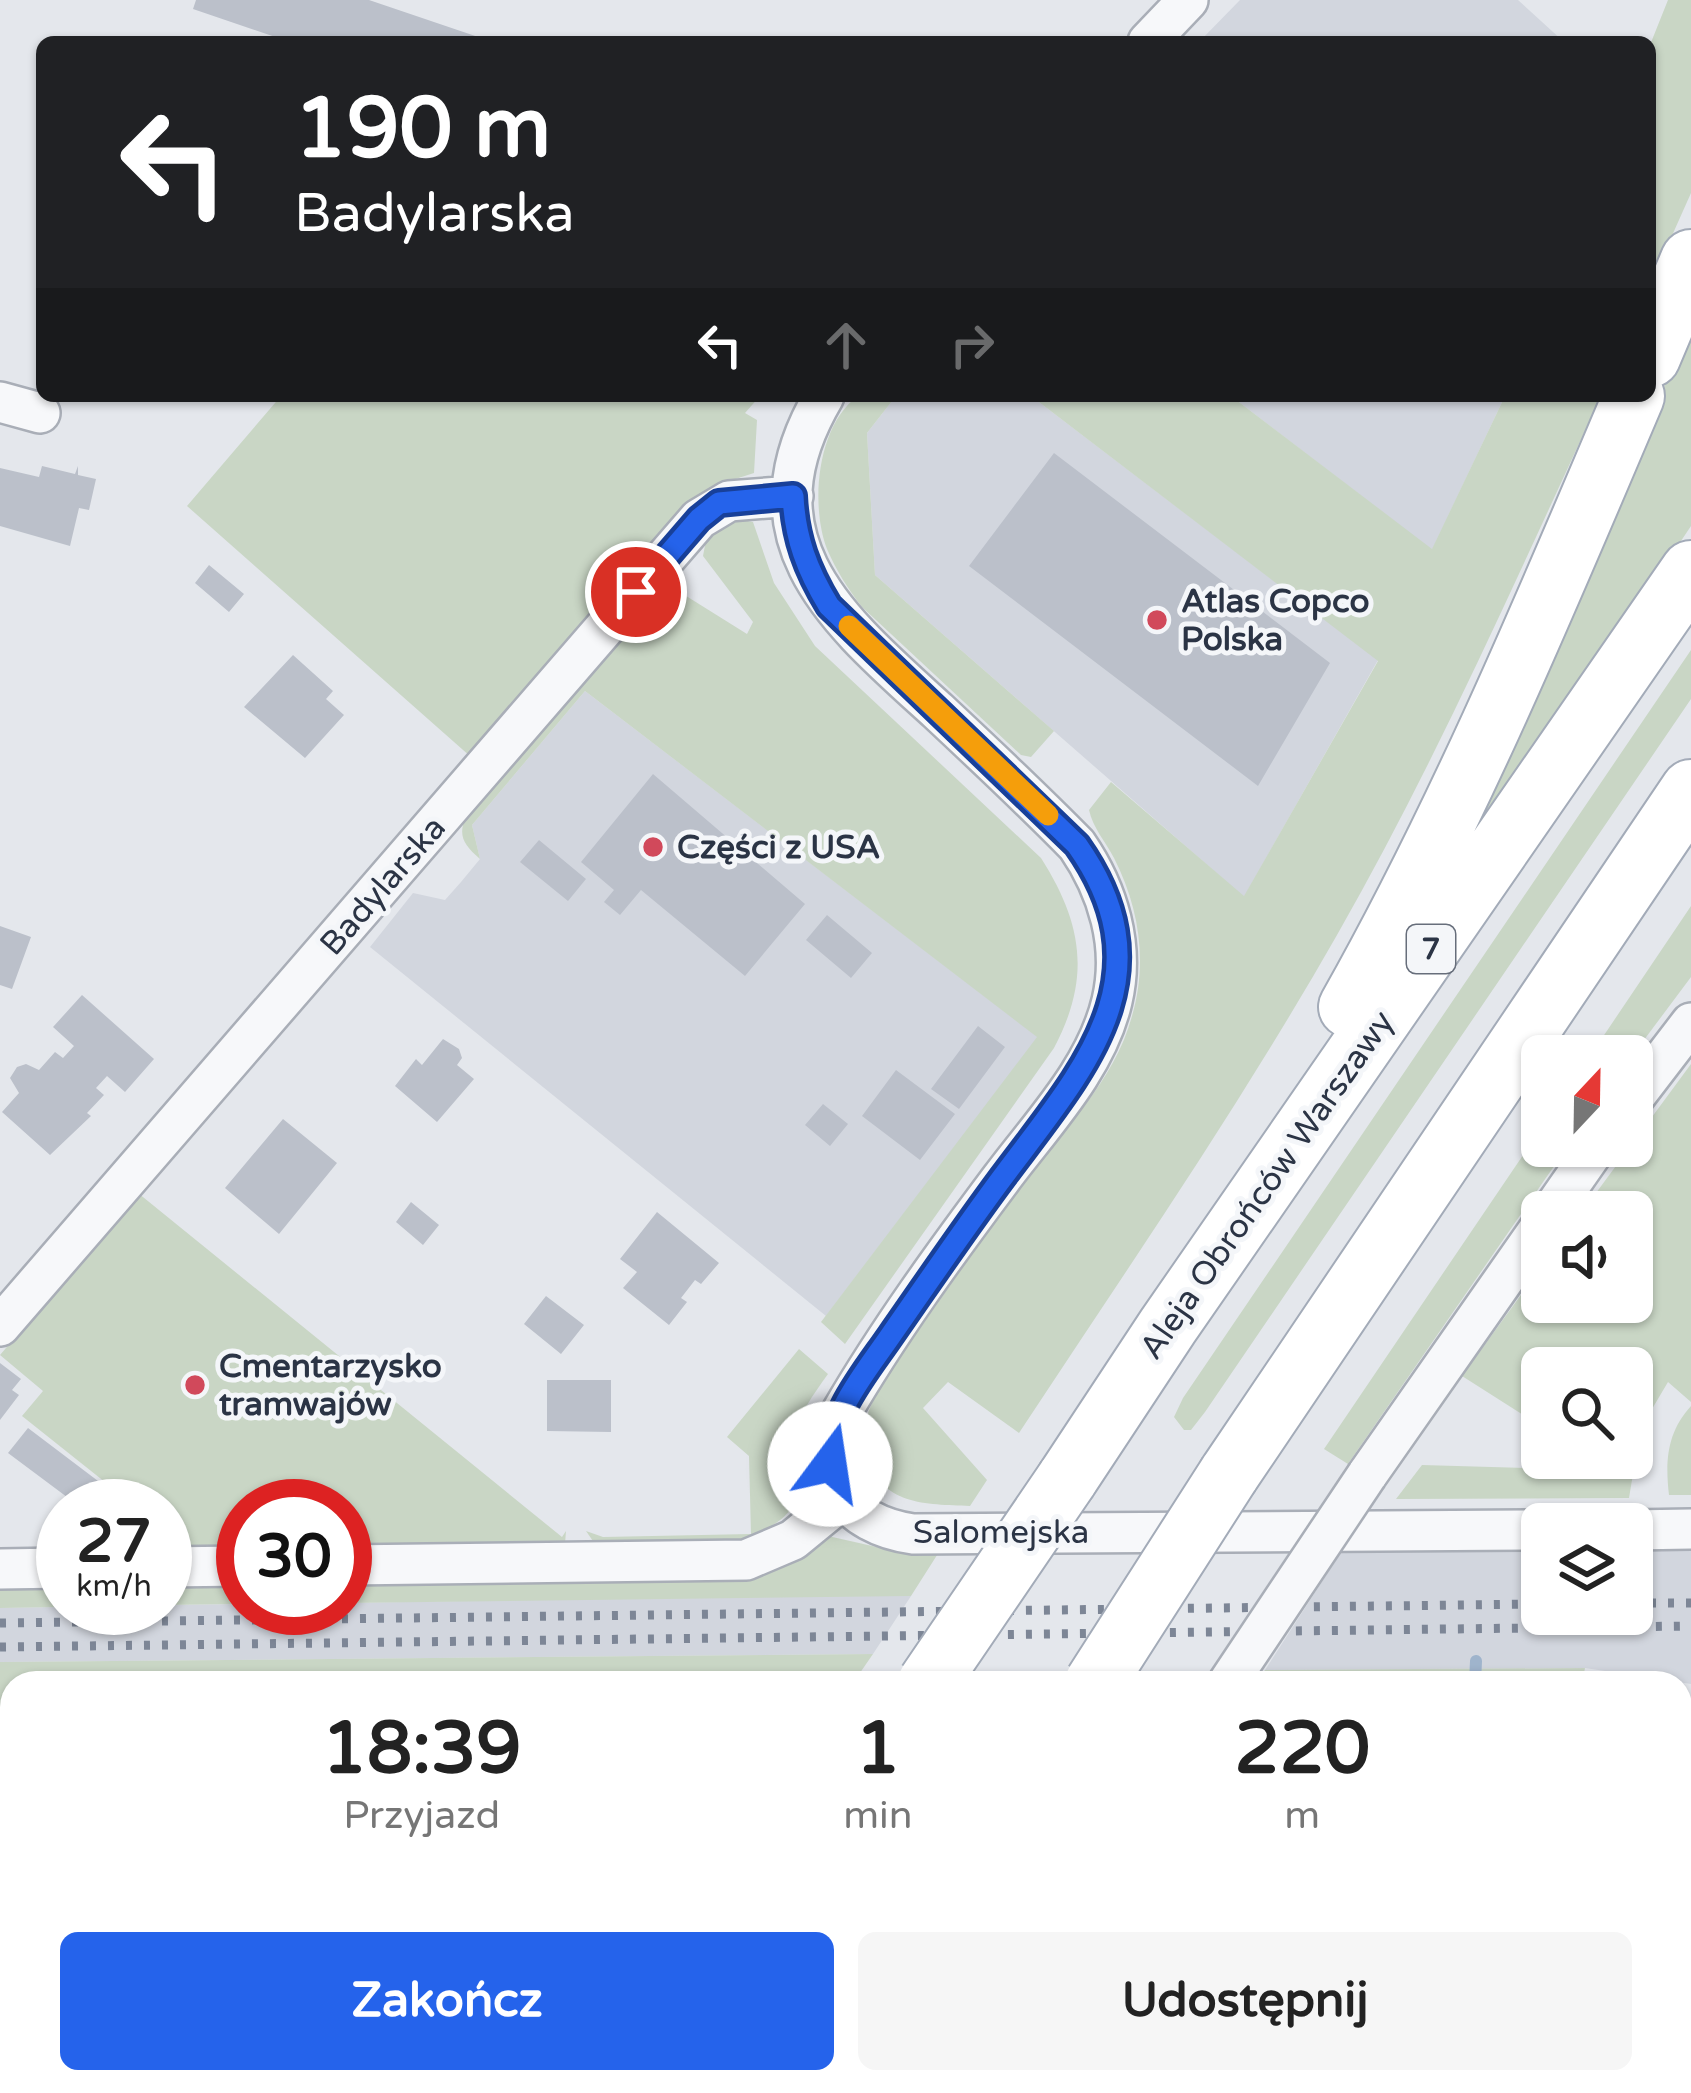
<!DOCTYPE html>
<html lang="pl">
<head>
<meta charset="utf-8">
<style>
  body { margin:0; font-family:"Varela Round",sans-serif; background:#f6f6f6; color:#222; height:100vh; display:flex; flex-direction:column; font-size:45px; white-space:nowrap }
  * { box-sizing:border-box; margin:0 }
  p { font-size:39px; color:#767676 }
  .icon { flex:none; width:66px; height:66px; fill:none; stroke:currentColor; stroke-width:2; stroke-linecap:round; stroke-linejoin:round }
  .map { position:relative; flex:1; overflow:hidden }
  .details { position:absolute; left:0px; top:1671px; width:1692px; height:423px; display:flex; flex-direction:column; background:#fff; border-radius:36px 36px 0 0; box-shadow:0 3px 9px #0004 }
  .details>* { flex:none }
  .guide { position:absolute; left:36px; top:36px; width:1620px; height:366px; border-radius:18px; box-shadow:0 3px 9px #0004; background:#202124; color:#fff; overflow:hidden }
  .needle { width:78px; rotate:22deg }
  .fabs { position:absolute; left:1521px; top:1035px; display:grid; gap:24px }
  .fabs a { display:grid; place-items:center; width:132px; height:132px; border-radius:18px; background:#fff; box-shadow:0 3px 9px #0004; font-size:60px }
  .speed { position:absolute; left:36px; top:1479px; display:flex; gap:24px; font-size:60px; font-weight:700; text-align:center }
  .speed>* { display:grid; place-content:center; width:156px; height:156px; border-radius:50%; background:#fff; box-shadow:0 3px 9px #0004; line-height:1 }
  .speed small { font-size:30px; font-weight:400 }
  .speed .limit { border:18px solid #d22; background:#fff; color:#111 }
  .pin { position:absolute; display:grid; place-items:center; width:102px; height:102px; color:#fff; margin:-51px; border:6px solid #fff; border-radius:50%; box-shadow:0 3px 12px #0007 }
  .me { position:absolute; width:132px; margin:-66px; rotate:14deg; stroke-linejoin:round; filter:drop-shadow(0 0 9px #0008) }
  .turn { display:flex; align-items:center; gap:42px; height:252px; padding:0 60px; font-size:54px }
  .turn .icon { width:156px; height:156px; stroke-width:2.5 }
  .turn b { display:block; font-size:84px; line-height:102px }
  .lanes { display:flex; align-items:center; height:114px; padding:0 60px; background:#0003; justify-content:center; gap:60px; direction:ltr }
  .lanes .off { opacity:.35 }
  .eta { display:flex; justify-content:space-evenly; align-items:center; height:204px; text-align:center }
  .eta b { font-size:72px; font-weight:800; line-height:84px }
  .primary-button { display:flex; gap:24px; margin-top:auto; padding:24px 60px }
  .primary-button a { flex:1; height:138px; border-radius:18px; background:#2563eb; color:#fff; font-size:48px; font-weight:800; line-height:138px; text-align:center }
  .primary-button a+a { background:#f6f6f6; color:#222 }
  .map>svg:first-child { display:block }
  .built { fill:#d2d6de }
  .green { fill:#c9d6c5 }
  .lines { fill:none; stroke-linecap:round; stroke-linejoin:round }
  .stream { stroke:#9fb4cc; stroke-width:12 }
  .building { fill:#bbc0ca }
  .street-casing { stroke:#a9aeb7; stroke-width:44 }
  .primary-casing { stroke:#a3abb8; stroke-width:64 }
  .street { stroke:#f7f8fa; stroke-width:39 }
  .primary { stroke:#fff; stroke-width:60 }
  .rail { stroke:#7d8696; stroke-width:9; stroke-dasharray:6 12; stroke-linecap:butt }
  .street-bridge-casing { stroke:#a9aeb7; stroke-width:44; stroke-linecap:butt }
  .primary-bridge-casing { stroke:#a3abb8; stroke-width:64; stroke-linecap:butt }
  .street-bridge { stroke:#f7f8fa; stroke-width:39 }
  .primary-bridge { stroke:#fff; stroke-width:60 }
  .route-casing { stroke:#184099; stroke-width:30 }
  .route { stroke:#2563eb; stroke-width:21 }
  .slow { stroke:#f59e0b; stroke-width:21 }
  .poi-dot { fill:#d1495b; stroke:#f4f6f9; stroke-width:4.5 }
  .labels { text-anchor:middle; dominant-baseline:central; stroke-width:10; stroke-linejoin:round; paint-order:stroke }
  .shield { fill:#f4f6f9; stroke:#676e7b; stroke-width:3 }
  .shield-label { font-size:30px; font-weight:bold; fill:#2b3445 }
  .poi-label { font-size:33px; font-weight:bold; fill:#2b3445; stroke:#f4f6f9; text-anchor:start }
  .street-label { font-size:33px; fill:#2b3445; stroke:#f4f6f9 }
</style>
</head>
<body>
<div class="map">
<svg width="1691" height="2093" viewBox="0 0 1691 2093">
  <rect width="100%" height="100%" fill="#e4e7ec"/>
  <path class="built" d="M1240,0H1518L1564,42H1199Z
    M896,396H1031L1378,660L1244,897L875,575L867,433Z
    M1231,396H1505L1432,550Z
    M585,691L1038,1037L826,1316L370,947L413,893L445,900L461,882L480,859L472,825Z
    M1632,1546H1691V1684L1585,1668L1265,1670L1343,1549L1542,1547V1614H1632Z
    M761,1596H911L873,1654L0,1662V1608L243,1604V1608H345V1603Z"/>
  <path class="green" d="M1668,0H1691V193L1650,285V45Z
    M1691,327V526L1497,816L1481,824L1475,818L1474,809Z
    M281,396H760L745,413L757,420L754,473L723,483L471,757L187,506Z
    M858,396H896L867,433L875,575L1054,731L1031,757L1021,755L862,607C848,589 836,570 827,549C810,505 817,425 858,396Z
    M1031,396H1231L1432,549L1505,396H1601C1517,577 1436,762 1337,935C1239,1107 1127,1269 1019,1433L948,1382L923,1408L987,1480L970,1506C926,1504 879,1506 868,1454C866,1443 864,1429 867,1417C874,1390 906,1347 923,1324C956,1277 989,1229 1023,1182C1063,1128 1114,1083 1132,1016C1148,962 1139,907 1114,858C1105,841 1093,828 1089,810L1111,782L1244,896L1378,661Z
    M737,519L753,522L774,583L815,646L1041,858C1083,924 1091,978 1054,1048L845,1344L821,1322L1037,1037L585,691L472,825L480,859C463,844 457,835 467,814L656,592L667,586L675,589L747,634L753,622L703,556L707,535Z
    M1691,650V699L1205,1412L1191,1430H1184L1174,1417L1183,1398Z
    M1691,906V977L1632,1056H1590Z
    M1691,1064V1402L1668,1382L1652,1409L1642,1450H1632V1368H1542V1427L1462,1376L1542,1266V1302H1632V1212H1582Z
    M1542,1127V1146H1568L1348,1464L1324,1449Z
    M138,1193L562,1537L566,1531L565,1544L345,1550V1506H243V1551L172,1552L166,1542L179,1541L165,1530V1506H135L22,1416L43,1391L0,1355Z
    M799,1349L828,1374C813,1395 798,1415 793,1441C786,1478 813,1500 773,1525L777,1534L751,1545L595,1544L586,1531L603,1537L751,1534L749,1456L727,1437Z
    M1691,1406V1495H1669C1665,1461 1667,1432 1691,1406Z
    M1571,1463H1626L1634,1468L1629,1498L1396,1499L1422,1465L1560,1469Z
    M828,1536L890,1550L939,1552L911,1596L345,1603V1581L761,1576Z
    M165,1581H243V1604L165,1605Z
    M63,1583V1607L0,1608V1585Z
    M873,1654L853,1683H12V1794L0,1784V1662Z
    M1585,1668L1582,1683H1256L1265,1670Z
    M1680,1714L1691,1718V2093H982L989,2082H1680Z
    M419,2082H580L573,2093H410Z"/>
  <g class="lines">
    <path class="stream" d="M1475,1683L1476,1661
      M1271,2093L1279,2082"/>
  </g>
  <path class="building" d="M196,0H369L490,41L290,42L193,9Z
    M1054,453L1330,663L1258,786L969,566Z
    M42,466L75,474L78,466V475L96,479L89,510L79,508L70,546L0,526V468L39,477Z
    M209,565L244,594L229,612L195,583Z
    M293,655L333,691L326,699L344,715L305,758L244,707Z
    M653,774L805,904L745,976L641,890L620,915L604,902L614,890L581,862Z
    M539,840L586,879L568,901L520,862Z
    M827,915L872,953L851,978L806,940Z
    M0,926L31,937L12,989L0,985Z
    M82,995L154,1059L125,1092L107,1076L96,1088L104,1095L87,1113L91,1116L50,1155L2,1112L19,1093L10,1078L17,1067L26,1064L39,1070L55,1052L63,1058L74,1046L53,1027Z
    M978,1026L1005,1047L959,1109L931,1089Z
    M443,1039L459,1049L462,1058L457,1065L474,1079L437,1122L395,1086L416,1059L422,1065Z
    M896,1070L955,1114L920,1160L862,1116Z
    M823,1104L848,1124L830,1146L805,1125Z
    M283,1119L337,1163L279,1234L225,1188Z
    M411,1202L439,1225L423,1245L396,1222Z
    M657,1212L719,1263L701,1284L695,1280L681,1298L687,1302L669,1325L623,1288L637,1272L620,1259Z
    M546,1296L584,1325L561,1354L524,1324Z
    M0,1363L21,1379L12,1390L19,1395L0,1420Z
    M547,1380H611V1432L547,1431Z
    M28,1428L98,1481L79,1506L8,1453Z
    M0,1864L12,1873V1917L6,1913L0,1921Z
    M319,2082H380L393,2093H310Z"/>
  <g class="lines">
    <g class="street-casing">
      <path id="street" d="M1148,42L1188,0
        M824,396C739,540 838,620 938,711C985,755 1032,799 1077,845C1108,890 1125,946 1112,1001C1096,1069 1042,1124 1001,1179C945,1254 888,1332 841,1413C811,1477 847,1525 913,1534L1542,1530
        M0,402L40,413
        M1632,1100L1691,1023
        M1551,1212L1597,1146
        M0,1326L699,519L729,501L793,496
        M1367,1475L1542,1225
        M1632,1530L1691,1529
        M345,1565L746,1560L793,1540L843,1499
        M165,1567L243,1566
        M0,1569L63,1568
        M0,2091L3,2093
        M951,2093L959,2082"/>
    </g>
    <g class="primary-casing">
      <path id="primary" d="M1650,357L1691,260
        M1349,1007C1459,812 1546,603 1634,396
        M1229,1474L1691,790
        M1067,1479L1168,1326L1691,571
        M647,2093L655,2082
        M818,2093L825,2082"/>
    </g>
    <use href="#street" class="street"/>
    <use href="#primary" class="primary"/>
    <path class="rail" d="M1632,1603H1691
      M0,1623L1542,1604
      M0,1647L1691,1626"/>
    <g class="street-bridge-casing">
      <path id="street-bridge" d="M1228,1683L1367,1475"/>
    </g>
    <g class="primary-bridge-casing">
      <path id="primary-bridge" d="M928,1683L1067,1479
        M1095,1683L1229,1474"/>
    </g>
    <use href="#street-bridge" class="street-bridge"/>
    <use href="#primary-bridge" class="primary-bridge"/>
  </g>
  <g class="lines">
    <g class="route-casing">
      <path id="route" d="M636,592L699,519L719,503L793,496C795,538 807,570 829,606L1077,845C1171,978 1081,1072 1002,1178C964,1229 928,1282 891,1335C865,1373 828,1415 830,1464"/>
    </g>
    <use href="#route" class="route"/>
    <path class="slow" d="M849,626L1048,815"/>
  </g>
  <g class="poi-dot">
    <circle cx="1157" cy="620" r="12"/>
    <circle cx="653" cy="847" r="12"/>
    <circle cx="195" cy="1385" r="12"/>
  </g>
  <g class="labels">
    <rect class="shield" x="1407" y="925" width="48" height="48" rx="9"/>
    <g class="shield-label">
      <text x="1431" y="949">7</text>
    </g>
    <g class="poi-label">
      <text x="1181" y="601">Atlas Copco<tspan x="1181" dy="38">Polska</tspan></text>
      <text x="677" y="847">Części z USA</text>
      <text x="219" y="1366">Cmentarzysko<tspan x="219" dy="38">tramwajów</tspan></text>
    </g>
    <g class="street-label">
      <text transform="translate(383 886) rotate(-49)">Badylarska</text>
      <text transform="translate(1267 1185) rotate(-55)">Aleja Obrońców Warszawy</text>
      <text x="1001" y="1532">Salomejska</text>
    </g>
  </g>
</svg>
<div class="fabs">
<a><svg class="needle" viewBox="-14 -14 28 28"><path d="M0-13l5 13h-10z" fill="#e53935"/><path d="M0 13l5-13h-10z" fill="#767676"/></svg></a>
<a><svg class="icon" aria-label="sound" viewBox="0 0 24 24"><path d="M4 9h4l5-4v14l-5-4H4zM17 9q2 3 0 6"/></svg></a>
<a><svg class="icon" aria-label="search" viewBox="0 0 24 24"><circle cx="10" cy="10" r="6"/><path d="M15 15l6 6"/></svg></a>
<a><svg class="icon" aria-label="layers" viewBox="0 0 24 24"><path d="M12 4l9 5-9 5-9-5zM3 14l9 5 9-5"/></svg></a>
</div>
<div class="speed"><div>27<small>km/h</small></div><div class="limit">30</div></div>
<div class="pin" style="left:636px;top:592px;background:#d93025"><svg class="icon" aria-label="arrive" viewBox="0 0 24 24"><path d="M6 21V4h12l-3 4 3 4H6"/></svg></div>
<svg class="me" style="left:830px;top:1464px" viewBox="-20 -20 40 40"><circle r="19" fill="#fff"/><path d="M0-13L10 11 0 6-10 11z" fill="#2563eb"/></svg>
<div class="guide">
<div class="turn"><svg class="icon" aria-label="left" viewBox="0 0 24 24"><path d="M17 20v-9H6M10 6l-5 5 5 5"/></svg><div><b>190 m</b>Badylarska</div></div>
<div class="lanes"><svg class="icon" aria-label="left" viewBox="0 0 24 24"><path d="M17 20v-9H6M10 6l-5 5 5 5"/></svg><svg class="icon off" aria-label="ahead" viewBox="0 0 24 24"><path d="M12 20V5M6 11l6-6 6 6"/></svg><svg class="icon off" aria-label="right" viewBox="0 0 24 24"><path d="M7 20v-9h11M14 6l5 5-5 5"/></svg></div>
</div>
<section class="details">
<div class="eta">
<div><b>18:39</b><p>Przyjazd</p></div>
<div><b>1</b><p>min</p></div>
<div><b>220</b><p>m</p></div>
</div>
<div class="primary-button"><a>Zakończ</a><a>Udostępnij</a></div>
</section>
</div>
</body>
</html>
